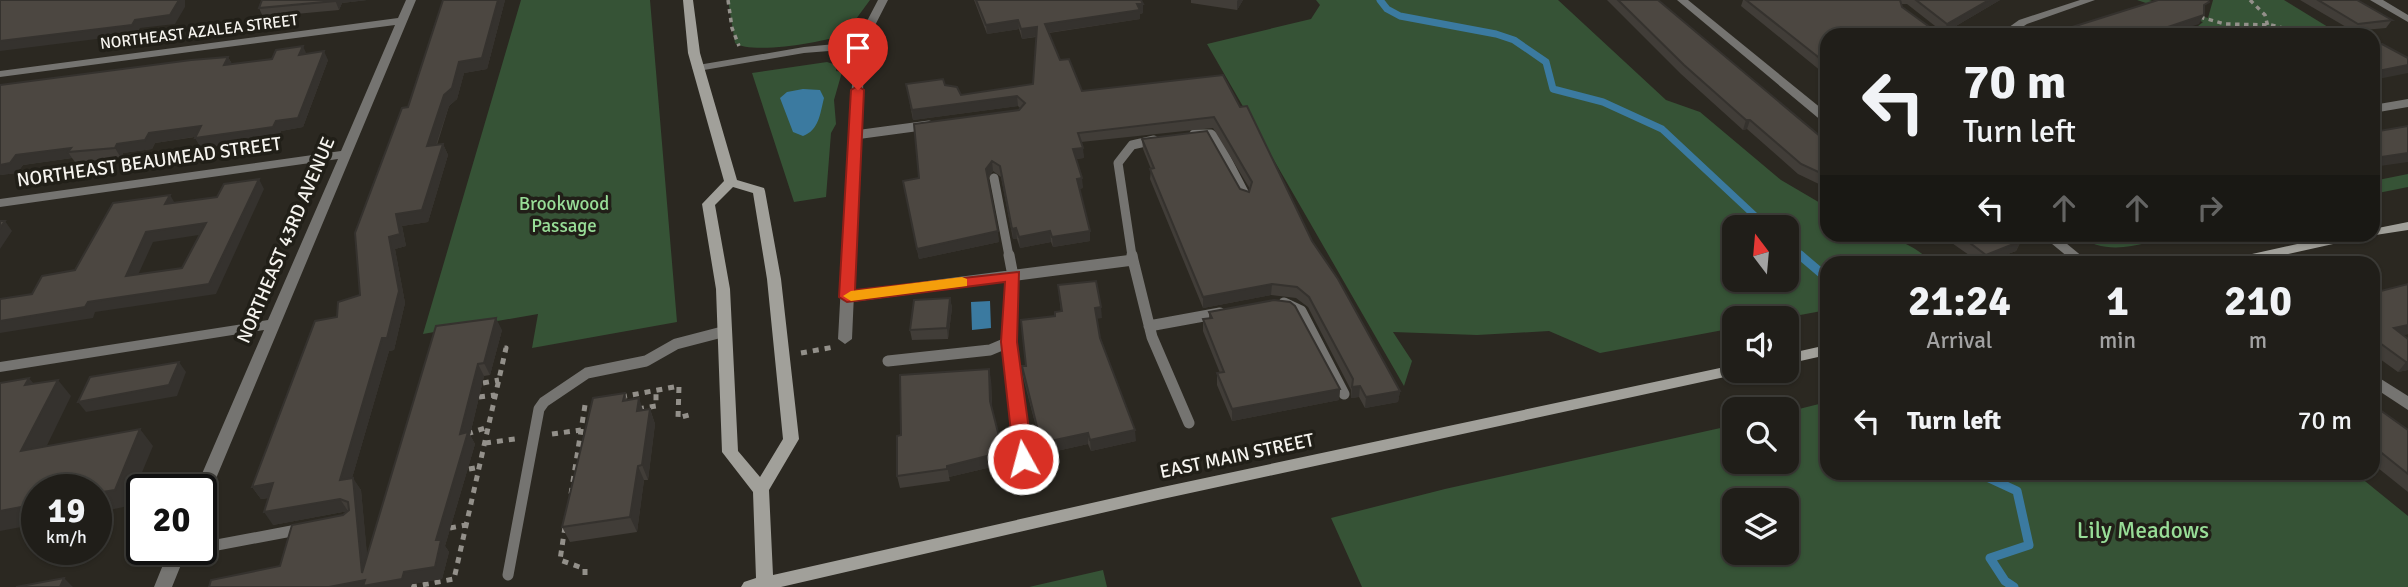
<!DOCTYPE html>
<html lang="en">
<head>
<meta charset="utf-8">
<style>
  body { margin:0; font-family:Signika,sans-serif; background:#282722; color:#f1f3f6; height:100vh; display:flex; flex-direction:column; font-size:26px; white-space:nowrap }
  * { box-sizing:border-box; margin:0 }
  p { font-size:23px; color:#a2a2a2 }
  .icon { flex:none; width:38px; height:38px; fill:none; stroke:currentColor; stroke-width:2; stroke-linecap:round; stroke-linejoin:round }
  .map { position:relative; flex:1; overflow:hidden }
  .sheet { position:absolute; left:1820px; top:256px; width:560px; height:224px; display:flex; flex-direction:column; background:#201e19; border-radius:21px; box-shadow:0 2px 5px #0004,0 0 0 2px #3d3c38 }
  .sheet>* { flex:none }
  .top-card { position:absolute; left:1820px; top:28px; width:560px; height:214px; border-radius:21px; box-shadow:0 2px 5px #0004,0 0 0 2px #3d3c38; background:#201e19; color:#f1f3f6; overflow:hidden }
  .needle { width:46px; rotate:344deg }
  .fabs { position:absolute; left:1722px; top:215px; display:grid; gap:14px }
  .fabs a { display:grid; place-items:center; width:77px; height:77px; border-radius:14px; background:#201e19; box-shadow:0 2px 5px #0004,0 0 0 2px #3d3c38; font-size:35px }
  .speed { position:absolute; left:21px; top:474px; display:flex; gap:14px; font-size:35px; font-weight:700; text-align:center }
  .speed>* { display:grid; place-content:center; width:91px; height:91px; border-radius:50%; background:#201e19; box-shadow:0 2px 5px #0004,0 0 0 2px #3d3c38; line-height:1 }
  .speed small { font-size:18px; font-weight:400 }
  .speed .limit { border:4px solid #111; border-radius:10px; background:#fff; color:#111 }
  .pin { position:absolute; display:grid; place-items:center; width:60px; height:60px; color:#fff; margin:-72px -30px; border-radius:50% 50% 50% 0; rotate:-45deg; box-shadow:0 0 7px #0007 }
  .pin .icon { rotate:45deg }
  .me { position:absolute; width:77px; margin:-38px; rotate:353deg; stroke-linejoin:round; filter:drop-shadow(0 0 5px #0008) }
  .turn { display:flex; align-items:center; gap:24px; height:147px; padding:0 28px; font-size:32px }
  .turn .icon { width:91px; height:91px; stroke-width:2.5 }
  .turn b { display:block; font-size:49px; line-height:60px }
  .lanes { display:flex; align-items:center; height:66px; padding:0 28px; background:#0003; justify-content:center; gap:35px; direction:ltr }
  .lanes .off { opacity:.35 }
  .eta { display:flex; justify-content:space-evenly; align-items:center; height:119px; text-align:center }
  .eta b { font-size:42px; font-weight:800; line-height:49px }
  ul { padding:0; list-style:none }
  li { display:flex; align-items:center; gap:21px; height:91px; padding:0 28px }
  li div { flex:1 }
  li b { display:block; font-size:26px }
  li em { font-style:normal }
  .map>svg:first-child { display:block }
  .green { fill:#365336; fill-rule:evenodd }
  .water { fill:#3b7aa0 }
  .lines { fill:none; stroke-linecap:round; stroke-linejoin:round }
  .stream-far1 { stroke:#3b7aa0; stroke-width:7 }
  .stream { stroke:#3b7aa0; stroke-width:9 }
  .path-far1 { stroke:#93908a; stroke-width:3.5; stroke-dasharray:4.5 4.5; stroke-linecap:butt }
  .path { stroke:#93908a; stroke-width:5; stroke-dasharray:6 6; stroke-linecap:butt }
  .service-far1 { stroke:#757471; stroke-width:9 }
  .service { stroke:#757471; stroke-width:11 }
  .minor { fill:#757471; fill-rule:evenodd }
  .secondary { fill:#a1a09a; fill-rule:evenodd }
  .wall { fill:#413d38 }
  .shaded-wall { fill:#35322e }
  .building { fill:#4c4741; stroke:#35322e; stroke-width:2; fill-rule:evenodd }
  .route { fill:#d93025; stroke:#8d1f18; stroke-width:2 }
  .slow { fill:#f59e0b }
  .labels { text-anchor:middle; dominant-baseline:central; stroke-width:7; stroke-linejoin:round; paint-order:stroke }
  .far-street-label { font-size:16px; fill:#f6f4ef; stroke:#211f18 }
  .street-label { font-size:19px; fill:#f6f4ef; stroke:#211f18 }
  .park-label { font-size:19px; fill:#98dd97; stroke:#211f18 }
  .near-park-label { font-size:23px; fill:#98dd97; stroke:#211f18 }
</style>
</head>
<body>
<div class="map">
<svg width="2408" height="587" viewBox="0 0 2408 587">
  <rect width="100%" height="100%" fill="#2b2821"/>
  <path class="green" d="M521,0H650L677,322L532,348L538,314L423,334Z
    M728,0H870L845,34C826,42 751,55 735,43Z
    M1316,0H1558L1666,100L1700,112L1781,180L1827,207V234C1871,235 1898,231 1932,262H1827V310L1784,318H1734V328L1600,353L1549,331L1477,335L1393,332L1412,361L1404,386L1207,44L1311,19L1320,5ZM1734,228H1787V280H1734Z
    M2137,0H2149L2208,18L2213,0H2284L2341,35H2187L2203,22Z
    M827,62L836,65V71L842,72L834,100L836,124L831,133L826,197L794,202L752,73Z
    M2408,174V187L2373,194V181Z
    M2077,235H2181C2144,242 2110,259 2077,235Z
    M1827,402V472L2355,473L2408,516V587H1362L1331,518L1445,489L1734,425V462H1787V412ZM1734,500H1787V553H1734Z
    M1103,570L1107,587H1029Z"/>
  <path class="water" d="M803,89L820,90L824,98C820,114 819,130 803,136L793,132L780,98L787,92Z
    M990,301L991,328L972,330L971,302Z"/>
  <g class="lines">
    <path class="stream-far1" d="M1380,0L1387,9L1400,16L1496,34L1514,40L1546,62L1553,89L1603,102L1662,129L1768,228
      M1787,243L1802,256"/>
    <path class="stream" d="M1800,255L1827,278
      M1976,472L2017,491L2029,545L1990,558L2005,581L2014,587"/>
    <path class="path-far1" d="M728,0L732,28L739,46
      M2250,0L2265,15L2270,35
      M2200,17L2225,24L2271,25L2312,35"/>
    <path class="path" d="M801,353L834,347
      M483,383L499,380
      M479,397L495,395
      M621,397L679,386L678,418L689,415
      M638,409L656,406V390
      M467,434L488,427
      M552,434L581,430
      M485,443L515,439
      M469,469L480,467
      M571,494L585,405
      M565,527L560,560L585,569V578
      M450,528L466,525
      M411,587L454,579L506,348H499"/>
    <path class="service-far1" d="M1194,134H1211L1216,138L1246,196
      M855,135L929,125
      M994,178L1009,256
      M1132,256L1118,163L1132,145L1154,140"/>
    <path class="service" d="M1132,255L1133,260
      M847,297L1133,260L1152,337L1189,423
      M1284,303L1301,311L1344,394
      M1149,326L1220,313
      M1009,342L1023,459
      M888,361L990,350L1009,342L1013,276L1009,255
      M201,548L302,529
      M177,552L192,550
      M508,575L539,409L544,402L587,373L646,361L676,344L726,331"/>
    <path class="minor" d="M406,0H416L207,500L201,502V490H195L264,330L0,372V362L268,320L338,159L0,207V199L341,151L395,25L0,77V71L398,18Z
      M878,0H888L865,45L852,339L845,344L838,339L854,49L804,53L698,71L692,68L698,65L804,47L856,42Z
      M1677,0H1688L1827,113V123L1823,122Z
      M2080,0H2095L2027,24L2010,35H1998L2019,20Z
      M2370,0H2383L2408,15V22Z
      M2408,99V107L2373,113V105Z
      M2040,234H2055L2089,262H2074Z
      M2373,374L2408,396V410L2373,387Z
      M169,550H187L172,587H154Z"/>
    <path class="secondary" d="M683,0H693L700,53L737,180L764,188L765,191L781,279L799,439L769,490L773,575L1158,488L1734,365V371H1741L1734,375L1158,500L781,587H741L744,582L756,578L753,492L722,452L716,289L702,204L724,181L688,53ZM733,187L753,193L767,279L783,439L760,477L738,451L730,289L715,205Z
      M2408,222V230L2369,236L2252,262H2227L2234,258L2342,234H2373V229Z
      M1827,345V355L1787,364V354Z"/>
  </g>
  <path class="wall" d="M262,0H367L342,3L339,10L263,17L259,8Z
    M443,0H505L487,69L464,73L457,99L449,106L437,145L443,144L448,155L428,222L402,226L406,246L395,249L405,303L394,350L389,351L352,478L361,490L367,556L436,326L502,330L490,375L484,376L470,435L475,444L445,546L449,552L442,579L412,584L280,566L348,511L273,525L269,498L261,499L252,487L337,317L360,295L408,107Z
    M974,0H1141L1143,13L1140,14V19L1049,33L1060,60L1082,91L1240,107L1312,241L1400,391L1398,402L1365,408L1359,397L1351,398V390L1308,307L1296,298L1271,295L1203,308L1150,179L1151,169L1143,149L1142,139L1240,189L1249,192L1250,189L1213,128L1081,142L1084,158L1076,159L1083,188L1079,189L1090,241L1053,247L1051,242L1020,248L1017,239H1013L1001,177L993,171L988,179L999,242L919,259L903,181L919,178L1020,108L1018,106L913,120L906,84L945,85L961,95L1033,84L1036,37L1022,39L1019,29L987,34Z
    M1191,0H1243L1237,10L1191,3Z
    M1607,0H1658L1827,142V191L1822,188L1823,186L1798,174L1747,129L1743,130L1681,74Z
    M1743,0H2000L1944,33L1907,4H1901L1902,7L1935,31L1934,35H1827V76L1741,6Z
    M2300,0H2357L2392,20L2386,28L2353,31Z
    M306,54L328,60L303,127L281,131L279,136L201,148L195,137L155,143L152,149L123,153L121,158L75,162L72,158L23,165L17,173L0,175L228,57L232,64Z
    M1939,234H2011L2021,241L2016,251L1986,262H1979Z
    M2408,284V334L2403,335L2408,339V370L2398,372L2373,354V293Z
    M1058,285L1102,318H1097L1100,338L1136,441L1091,451L1088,444L1043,454L1023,377L1022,366H1026L1055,316L1061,312Z
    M950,298L952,308L948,339L912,340L910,330Z
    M1209,312L1340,389L1339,400L1232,421L1217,385V373H1220L1203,331V319L1209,318Z
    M991,380L992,408L1004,464L949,477L950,481L900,488L897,476L901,435Z
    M625,393L627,400L643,410L650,409L655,424L648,480H644L637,532L570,542L562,527Z
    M2373,405L2408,430V492L2373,464Z"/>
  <path class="shaded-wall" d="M179,0H185V7L175,24L140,28L137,34L0,51V41Z
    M335,0H367L342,3L339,10Z
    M498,0H505L487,69L464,73L457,99L449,106L432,157L427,146L444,95L459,62Z
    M1238,0H1243L1237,10V1Z
    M1989,0H2000L1944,33L1947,24Z
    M1137,4H1143V13L1140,14V19L1046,33L1045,24Z
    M2204,15L2199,24L2165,35H2144Z
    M1018,20L1019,29L987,34L986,25Z
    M1037,27L1038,36L1022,39L1021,29Z
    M303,46L307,55H299Z
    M324,51L328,60L303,127L281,131L279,136L201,148L195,138L276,121Z
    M228,57L233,66L224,65Z
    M2408,65V73L2373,80V72Z
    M1017,96L1018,106L913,120L912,110Z
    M1746,120H1750L1747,129L1743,130Z
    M201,126L206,135L155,143L152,149L123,153L121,158L115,148L117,144L149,133Z
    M443,144L448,155L428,222L402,226L406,246L395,249L405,303L394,350L389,351L348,492L340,480L389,237L396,214Z
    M71,148L68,152L72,158L23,165L17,173L0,175V165L16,155Z
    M1083,148L1084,158L1073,159V149Z
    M2408,153V162L2373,167L2374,158Z
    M992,161L993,171L987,179L986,169Z
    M1082,178L1083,188L1077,189V179Z
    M259,179L264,189L216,294L95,312L93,318L0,333V321L88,302L209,284Z
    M170,195L176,205L165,204Z
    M5,221L12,231L0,249V228Z
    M206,223L212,233L153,242L133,286L126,276L146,232Z
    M1016,228L1017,239H1013L1012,229Z
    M998,231L999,242L919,259L917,249Z
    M1050,231L1051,242L1020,248L1019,237Z
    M1090,231V241L1053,247L1052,237Z
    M2021,241L2016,251L1986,262H1982L1986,255Z
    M1272,284L1271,295L1203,308V297Z
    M950,298L952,308L948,339L947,328Z
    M1101,307L1102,318L1096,319L1095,308Z
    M496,318L502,330L490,375L484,363Z
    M2408,325V334L2386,339L2394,328Z
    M179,362L186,372L177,396L86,412L78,402Z
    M2406,362H2408V370L2398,372Z
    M478,364L484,376L470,435L475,444L445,546L449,552L442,579L412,584L411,587H329L365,580L362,573L353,478L361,490L370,585L404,572L436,540L460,434Z
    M989,369L991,380L992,413L990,401Z
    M29,378L43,395L25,385Z
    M58,380L71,396L36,468L21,451Z
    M1360,386L1359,397L1351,398L1352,387Z
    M1340,389L1339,400L1232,421V409Z
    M1400,391L1398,402L1365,408L1366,397Z
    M639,398L644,413L637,411Z
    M650,409L655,424L648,480L642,465Z
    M140,429L153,446L128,506L96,513V493Z
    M1135,430L1136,441L1091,451L1090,440Z
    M1088,433V444L1043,454L1041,443Z
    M1003,452L1004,464L949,477L950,481L947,466Z
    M638,466L644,480L637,532L630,517Z
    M273,483L282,495L261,499L252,487Z
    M340,499L348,511L273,525L264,512Z
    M37,504V524L0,531V511Z
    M64,578L73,587H60Z"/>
  <path class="building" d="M0,0H179L170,15L135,20L132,25L0,41Z
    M262,0H335V1L259,8Z
    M443,0H498L482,58L459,62L452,88L444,95L427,146L443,144L422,210L396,214L400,234L389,237L399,291L387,338H382L340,480L353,478L362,573L436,326L496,318L484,363L478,364L460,434L468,432L436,540H441L435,567L404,572L402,579L363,586L365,580L329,587H209L211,580L280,566L292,525L343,515L349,510L348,502L340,499L264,512L273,483L252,487L315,321L337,317L338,302L360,295L355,233L402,108L408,107Z
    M976,0H1141L1143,4H1137L1140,10L1045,24L1060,60L1069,59L1082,91L1223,75L1240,107L1247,106L1312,241L1338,279L1400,391L1366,397L1360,386L1352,387L1353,379L1309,297L1297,287L1272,284L1203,297L1150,169L1154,168L1142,139L1207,131L1240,189L1249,192L1252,182L1214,117L1078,133L1083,148L1073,149L1082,178L1077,179L1090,231L1052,237L1050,231L1019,237L1016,228L1012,229L1000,166L992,161L986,169L998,231L917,249L903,181L919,178L914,124L1019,110L1025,103L1017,96L912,110L906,84L943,79L945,85L957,87L961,95L1033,84L1037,27L1021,29L1018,20L986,25Z
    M1618,0H1658L1827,142V176L1801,164L1750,120H1746L1684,65Z
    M1746,0H1900L1902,7L1935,31L1928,35H1827V64Z
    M1916,0H1989L1947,24Z
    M2158,0H2208L2209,2L2204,5V15L2144,35H2059L2066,29Z
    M2318,0H2357L2392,20L2358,24Z
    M2382,44L2408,58V65L2373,72V46Z
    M303,46L299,55L324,51L298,118L276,121L273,127L195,138L201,126L149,133L145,140L117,144L115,148L68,152L71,148L16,155L10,163L0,165V85L191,60L228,57L224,65L272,59L276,50Z
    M2408,126V153L2374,158L2377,160L2373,161V132Z
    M259,179L209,284L88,302L85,307L0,321V299L32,294L42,276L75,270L113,203L170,195L165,204L217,197L224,184ZM206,223L182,268L126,276L146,232Z
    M0,221H5L0,228Z
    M1958,234H2011L2021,241L1986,255Z
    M1096,281L1101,307L1095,308L1100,338L1135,430L1090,440L1088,433L1041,443L1022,366H1026L1021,320L1055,316V312L1062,311L1058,285Z
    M2408,284V325L2394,328L2408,339V362H2406L2373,338V333L2375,332L2373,331V293Z
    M950,298L947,328L910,330L914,300Z
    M1274,300L1290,302L1295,306L1340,389L1232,409L1217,373L1224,372L1203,319L1212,318L1209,312Z
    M179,362L169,385L78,402L90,377Z
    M989,369L990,401L1003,452L947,466V469L897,476V436L901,435L900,375Z
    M29,378L25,385L58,380L21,451L140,429L115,490L96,493V490H37V504L0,511V383Z
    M625,393L623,401L639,398L637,411L650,409L642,465L638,466L630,517L562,527L593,398Z
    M2373,405L2408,430V474L2373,446Z
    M64,578L60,587H16Z"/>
  <path class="route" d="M858,86L864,90L855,290L1019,272L1017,342L1033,459L1030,464H1017L1014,459L1001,342L1005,282L847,302L839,297L851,90Z"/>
  <path class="slow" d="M962,277L967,279V286L851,301L843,296L851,291Z"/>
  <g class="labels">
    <g class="far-street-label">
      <text transform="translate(199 32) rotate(-7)">NORTHEAST AZALEA STREET</text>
    </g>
    <g class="street-label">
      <text transform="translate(149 162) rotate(-8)">NORTHEAST BEAUMEAD STREET</text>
      <text transform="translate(286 240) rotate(-67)">NORTHEAST 43RD AVENUE</text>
      <text transform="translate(1237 456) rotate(-12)">EAST MAIN STREET</text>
    </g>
    <g class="park-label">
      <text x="564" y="204">Brookwood<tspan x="564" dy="22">Passage</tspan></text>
    </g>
    <g class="near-park-label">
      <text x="2143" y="530">Lily Meadows</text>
    </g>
  </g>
</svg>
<div class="fabs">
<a><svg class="needle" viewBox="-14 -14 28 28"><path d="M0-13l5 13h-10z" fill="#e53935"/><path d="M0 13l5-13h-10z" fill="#a2a2a2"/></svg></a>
<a><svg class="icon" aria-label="sound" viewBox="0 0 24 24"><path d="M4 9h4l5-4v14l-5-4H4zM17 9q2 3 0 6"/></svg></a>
<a><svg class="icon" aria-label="search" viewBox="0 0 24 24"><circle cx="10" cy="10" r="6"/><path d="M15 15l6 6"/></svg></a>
<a><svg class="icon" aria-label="layers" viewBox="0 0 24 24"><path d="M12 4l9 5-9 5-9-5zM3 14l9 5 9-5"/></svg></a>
</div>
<div class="speed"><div>19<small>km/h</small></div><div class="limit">20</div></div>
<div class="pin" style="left:858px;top:90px;background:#d93025"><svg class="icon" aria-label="arrive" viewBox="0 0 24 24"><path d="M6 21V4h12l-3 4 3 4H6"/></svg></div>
<svg class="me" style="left:1023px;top:459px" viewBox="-20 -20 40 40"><circle r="17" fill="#d93025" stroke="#fff" stroke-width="3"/><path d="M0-11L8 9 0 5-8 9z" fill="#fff"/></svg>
<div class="top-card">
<div class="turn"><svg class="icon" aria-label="left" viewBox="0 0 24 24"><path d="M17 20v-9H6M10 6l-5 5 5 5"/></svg><div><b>70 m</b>Turn left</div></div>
<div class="lanes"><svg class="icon" aria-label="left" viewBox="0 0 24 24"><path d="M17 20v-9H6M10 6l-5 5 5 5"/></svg><svg class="icon off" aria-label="ahead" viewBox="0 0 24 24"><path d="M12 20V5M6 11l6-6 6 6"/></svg><svg class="icon off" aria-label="ahead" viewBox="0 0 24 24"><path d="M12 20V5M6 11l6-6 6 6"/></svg><svg class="icon off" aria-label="right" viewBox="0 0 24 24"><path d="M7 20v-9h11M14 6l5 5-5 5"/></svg></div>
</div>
<section class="sheet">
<div class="eta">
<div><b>21:24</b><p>Arrival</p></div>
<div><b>1</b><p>min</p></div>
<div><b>210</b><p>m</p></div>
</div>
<ul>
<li><svg class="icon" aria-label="left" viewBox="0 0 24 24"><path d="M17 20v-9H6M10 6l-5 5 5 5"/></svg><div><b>Turn left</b></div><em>70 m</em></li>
</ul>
</section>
</div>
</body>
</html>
